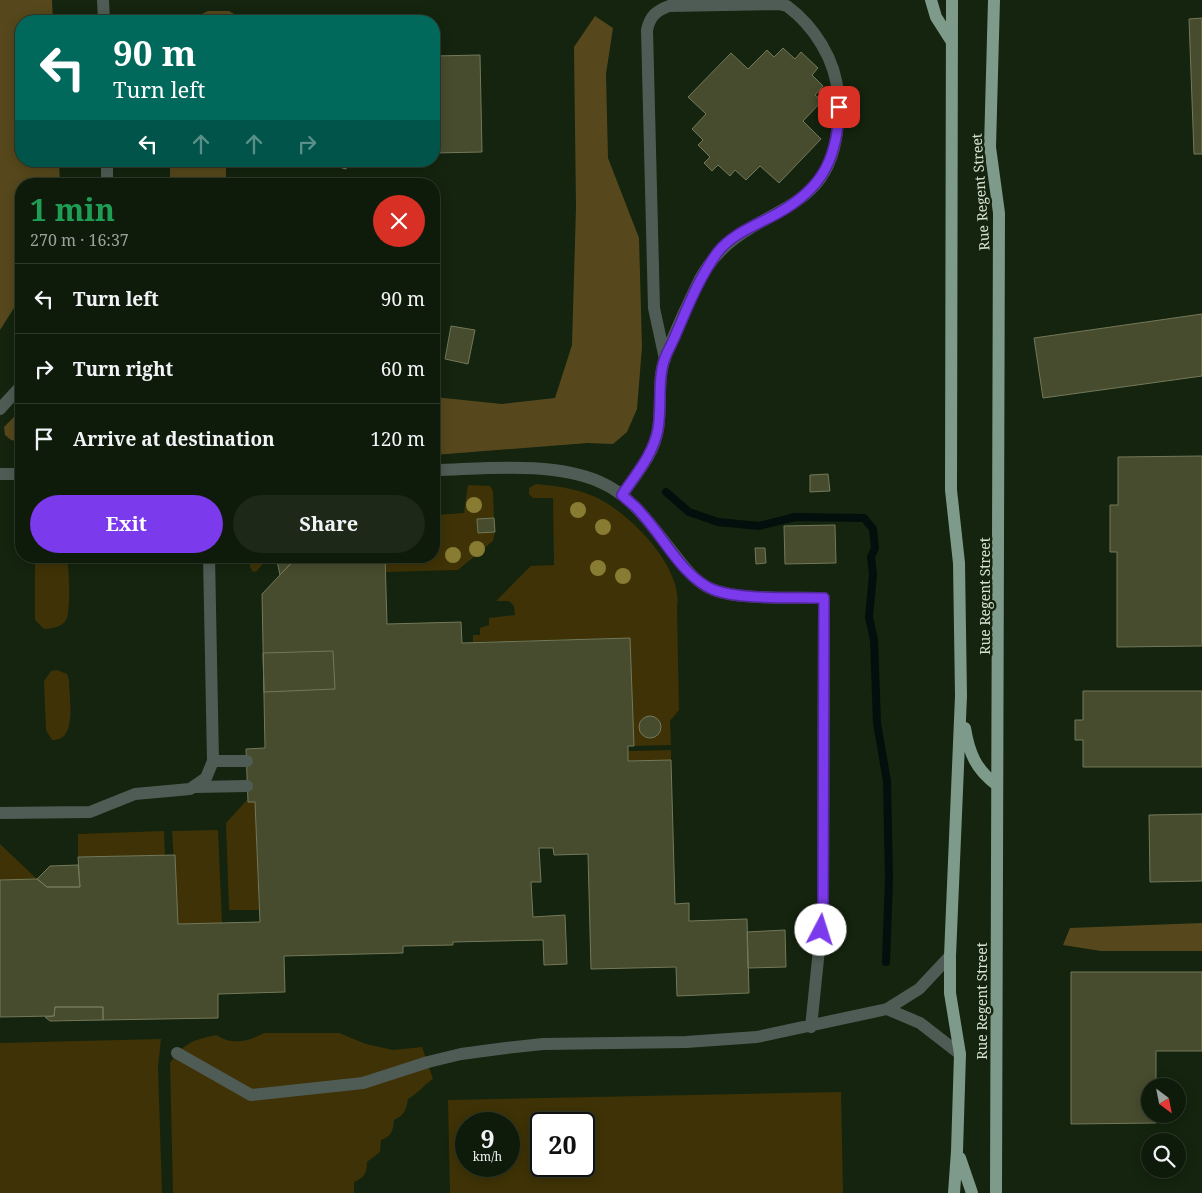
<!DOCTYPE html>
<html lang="en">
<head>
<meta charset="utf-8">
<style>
  body { margin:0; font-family:"Noto Serif",serif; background:#1d2818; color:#f1f3f6; height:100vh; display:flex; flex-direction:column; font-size:19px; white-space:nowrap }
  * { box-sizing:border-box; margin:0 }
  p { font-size:16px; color:#9ba19c }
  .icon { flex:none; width:28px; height:28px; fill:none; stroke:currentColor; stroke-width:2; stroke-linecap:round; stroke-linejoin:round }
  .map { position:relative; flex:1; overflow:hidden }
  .side { position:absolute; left:15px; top:178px; width:425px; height:385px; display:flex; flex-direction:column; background:#0f1b0a; border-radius:20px; box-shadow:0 2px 12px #0003,0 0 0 1px #2f392b }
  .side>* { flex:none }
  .hud { position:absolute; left:15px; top:15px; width:425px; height:152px; border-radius:20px; box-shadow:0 2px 12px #0003,0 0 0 1px #2f392b; background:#00695c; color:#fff; overflow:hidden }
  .needle { width:32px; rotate:148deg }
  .controls { position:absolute; left:1141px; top:1078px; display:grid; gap:10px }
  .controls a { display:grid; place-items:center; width:45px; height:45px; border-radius:50%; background:#0f1b0a; box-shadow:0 2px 12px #0003,0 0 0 1px #2f392b; font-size:25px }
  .speed { position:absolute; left:455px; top:1112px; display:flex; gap:10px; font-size:25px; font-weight:700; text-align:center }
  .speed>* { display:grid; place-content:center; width:65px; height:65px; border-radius:50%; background:#0f1b0a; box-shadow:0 2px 12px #0003,0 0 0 1px #2f392b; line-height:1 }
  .speed small { font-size:12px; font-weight:400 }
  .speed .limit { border:2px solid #111; border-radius:8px; background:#fff; color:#111 }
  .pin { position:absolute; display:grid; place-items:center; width:42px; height:42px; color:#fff; margin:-21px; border-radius:10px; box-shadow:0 2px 8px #0006 }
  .me { position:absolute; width:55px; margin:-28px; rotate:5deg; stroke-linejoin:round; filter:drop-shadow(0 0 4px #0008) }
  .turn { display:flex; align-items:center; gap:18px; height:105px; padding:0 15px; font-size:22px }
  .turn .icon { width:65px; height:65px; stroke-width:2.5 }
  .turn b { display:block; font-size:35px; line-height:42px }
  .lanes { display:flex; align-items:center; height:48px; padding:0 15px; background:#0003; justify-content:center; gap:25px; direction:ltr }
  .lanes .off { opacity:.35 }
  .round { display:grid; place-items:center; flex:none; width:52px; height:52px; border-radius:26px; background:#1d2818 }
  .head { display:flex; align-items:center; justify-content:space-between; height:85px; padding:0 15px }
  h1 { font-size:30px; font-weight:700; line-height:38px; color:#1e9e55 }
  .primary-button { display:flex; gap:10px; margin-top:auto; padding:10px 15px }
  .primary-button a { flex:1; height:58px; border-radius:30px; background:#7c3aed; color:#fff; font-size:20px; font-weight:700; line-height:58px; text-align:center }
  .primary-button a+a { background:#1d2818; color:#f1f3f6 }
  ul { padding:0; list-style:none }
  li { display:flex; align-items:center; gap:15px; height:70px; padding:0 15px; border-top:1px solid #2f392b }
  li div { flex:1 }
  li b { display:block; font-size:19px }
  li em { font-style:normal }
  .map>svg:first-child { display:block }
  .green { fill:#3e3206; fill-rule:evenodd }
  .forest { fill:#56481c }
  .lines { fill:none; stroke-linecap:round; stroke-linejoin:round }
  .stream { stroke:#030f0d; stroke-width:8 }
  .building { fill:#484c2e; stroke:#737859 }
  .minor { stroke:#4f5c55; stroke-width:12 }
  .major { stroke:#7d9a8a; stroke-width:12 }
  .tree { fill:#887c33 }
  .route-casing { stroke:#51269a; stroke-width:12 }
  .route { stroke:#7c3aed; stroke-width:9 }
  .labels { text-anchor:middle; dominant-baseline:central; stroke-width:5; stroke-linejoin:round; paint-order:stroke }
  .street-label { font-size:14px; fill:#d6e1d2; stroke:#14240e }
</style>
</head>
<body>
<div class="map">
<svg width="1202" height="1193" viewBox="0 0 1202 1193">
  <rect width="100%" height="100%" fill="#14240e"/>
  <path class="green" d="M536,484C556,486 574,488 593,496C627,510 684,567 677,607L679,710L670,721L671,745L634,746L629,638L473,642V635H480V628L489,625V618L515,615L514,606L509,601H496L531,566L554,565L553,498H533L529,494V488Z
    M468,485L490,486L493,491L494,518L477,520L478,533L495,532L493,541L458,570L385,572V556H434V515L464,513Z
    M35,556H67C69,568 71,611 66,620C61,628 52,628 44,629L35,620Z
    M249,556H269L257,571L253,572L250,567Z
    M57,670L67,674L69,680C69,697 78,742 52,740L46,730L44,681L51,671Z
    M671,750V760L628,761V751Z
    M247,800L248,802H255L259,910H229L226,823Z
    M218,830L222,923L178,924L172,831Z
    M164,831L165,855L78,857V834Z
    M0,844L37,879L0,880Z
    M264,1033H339L366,1044L393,1050L422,1047L433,1079C423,1085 418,1094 408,1099C406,1110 405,1115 394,1120C393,1131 392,1136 381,1140L380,1152L367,1162C367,1173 365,1177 354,1182V1193H173L170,1063C184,1043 192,1040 216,1035C231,1045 248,1042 264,1033Z
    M161,1039L158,1068L162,1193H0V1043Z
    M841,1092L843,1193H450L448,1100ZM466,1124H509V1166H466ZM541,1124H584V1166H541Z"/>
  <path class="forest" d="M0,0H52L53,21H21V161H59L60,184H21V297L0,330Z
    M208,11H229L246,21H188Z
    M595,16L613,28L606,74L608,158L639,238L642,347L637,409L627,432L613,444L588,443L434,455V397L502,404L555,398L572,345L576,207L574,47Z
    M170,161H226V184H170Z
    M21,410V442L11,440L5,435L4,427Z
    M1202,923V951H1101L1063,945L1070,928Z"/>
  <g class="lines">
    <path class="stream" d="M666,492L689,512L718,522L759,526L795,517L864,518L873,529L875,548L871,557L873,574L869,617L874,640L877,723L887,781L889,879L886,962"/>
  </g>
  <path class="building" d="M1202,18V154H1194L1189,19Z
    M783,48L795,59L801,52L818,68L812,75L823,86L815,95L822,101L803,121L821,139L779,183L760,166L746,180L735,170L730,176L718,165L712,171L704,163L710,157L698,145L703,140L692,129L706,114L688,97L731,53L748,69L767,50L774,57Z
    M480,55L482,152L434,153V56Z
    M318,161H348L346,169Z
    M1202,314V376L1043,398L1034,338Z
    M451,326L475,330L468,364L445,359Z
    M1202,456V646L1117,647V552H1110V505H1118V457Z
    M828,474L830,491L810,492V475Z
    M494,518L495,532L478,533L477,519Z
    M835,525L836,563L785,564L784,526Z
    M755,548H765L766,563L756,564Z
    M282,556H298L280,575L277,561Z
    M298,556H385L387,624L461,622L462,643L630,638L634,746H628V761L671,760L675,904L689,903V921L747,919L749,993L677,996L676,967L591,969L588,854L554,855L553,848H539L541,882H531L533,917L565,915L567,964L544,965L543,940L453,942V945L403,946V953L284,956L285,992L218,994V1018L103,1020V1007H55L54,1016L0,1017V880L37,879L47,887H80L78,857L175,855L178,924L260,922L255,802H248L246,749L265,748L262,594Z
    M333,651L335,689L264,692L263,653Z
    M1083,691H1202V767H1083V740H1075V720H1083Z
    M639 727a11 11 0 1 1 22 0a11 11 0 1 1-22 0Z
    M1202,814V881L1150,882L1149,815Z
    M78,865L80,887H47L37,879L50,866Z
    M785,930L786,967L748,968L747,932Z
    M1071,972H1202V1051H1156V1086H1150V1114H1156V1123L1071,1124Z
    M55,1007H103V1020L50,1021L45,1017L54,1016Z"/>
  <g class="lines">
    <path class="minor" d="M103,0L104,21
      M107,161V184
      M0,409L21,386
      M434,470C484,469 553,461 600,482C633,496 653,528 675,555C686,569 697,584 714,590C741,600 794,597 824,598L823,911L811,1027
      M0,474H21
      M622,495C636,474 654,455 658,429C662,406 657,379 665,358C674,333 686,308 697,285C741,192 846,234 838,95C836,60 814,26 787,6L778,4L669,6C656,11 650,16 647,30L654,308L665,359
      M213,761H247
      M195,787L247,786
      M0,813L90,812L135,794L190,789L206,778L213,761L209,556
      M887,1009L920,1023L960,1054
      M177,1053L251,1095L363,1083L428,1062L461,1054L506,1048L543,1044L686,1042L757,1037L887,1009L919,989L950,956"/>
    <path class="major" d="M931,0L936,17L952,42
      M952,0L951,490L959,563L961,696L950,956V993L960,1054L957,1151L954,1193
      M994,0L990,147L999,213L996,1193
      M965,728C969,753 976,770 997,785
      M960,1158L972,1193"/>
  </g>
  <g class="tree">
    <circle cx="474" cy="505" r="8"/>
    <circle cx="578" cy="510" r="8"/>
    <circle cx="603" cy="527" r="8"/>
    <circle cx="477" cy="549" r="8"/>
    <circle cx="453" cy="555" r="8"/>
    <circle cx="598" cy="568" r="8"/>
    <circle cx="623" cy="576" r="8"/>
  </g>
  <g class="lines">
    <g class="route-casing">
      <path id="route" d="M821,930L823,911L824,598C794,597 741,600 714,590C682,577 664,537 641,513C636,506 628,501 622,495C636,474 653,455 658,429C662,406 657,380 665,358C668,350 673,342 676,334C688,306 699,278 717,253C729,237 749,228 767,219C818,194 838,164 839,107"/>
    </g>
    <use href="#route" class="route"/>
  </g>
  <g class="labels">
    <g class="street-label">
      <text transform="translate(980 192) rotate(-94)">Rue Regent Street</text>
      <text transform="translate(984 596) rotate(-90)">Rue Regent Street</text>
      <text transform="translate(981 1001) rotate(-90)">Rue Regent Street</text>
    </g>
  </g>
</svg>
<div class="controls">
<a><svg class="needle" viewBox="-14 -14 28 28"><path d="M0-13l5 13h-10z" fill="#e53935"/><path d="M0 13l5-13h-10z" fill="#9ba19c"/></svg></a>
<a><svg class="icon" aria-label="search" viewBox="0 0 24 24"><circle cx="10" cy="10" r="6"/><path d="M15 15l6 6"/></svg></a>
</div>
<div class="speed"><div>9<small>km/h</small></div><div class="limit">20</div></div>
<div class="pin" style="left:839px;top:107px;background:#d93025"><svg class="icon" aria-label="arrive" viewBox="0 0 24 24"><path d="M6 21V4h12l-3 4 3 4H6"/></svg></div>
<svg class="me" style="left:821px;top:930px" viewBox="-20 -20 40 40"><circle r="19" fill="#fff"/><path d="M0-13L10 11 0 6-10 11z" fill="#7c3aed"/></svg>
<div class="hud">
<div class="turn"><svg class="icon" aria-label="left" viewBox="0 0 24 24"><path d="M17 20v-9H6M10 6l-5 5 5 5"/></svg><div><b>90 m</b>Turn left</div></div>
<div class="lanes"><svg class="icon" aria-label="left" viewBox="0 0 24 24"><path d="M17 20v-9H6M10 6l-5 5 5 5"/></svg><svg class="icon off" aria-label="ahead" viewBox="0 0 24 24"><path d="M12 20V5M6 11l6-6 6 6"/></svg><svg class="icon off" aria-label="ahead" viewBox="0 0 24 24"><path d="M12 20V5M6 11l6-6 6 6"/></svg><svg class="icon off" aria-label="right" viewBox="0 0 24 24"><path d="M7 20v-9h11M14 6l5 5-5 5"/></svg></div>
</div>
<section class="side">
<div class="head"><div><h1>1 min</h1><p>270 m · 16:37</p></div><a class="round" style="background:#d93025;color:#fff"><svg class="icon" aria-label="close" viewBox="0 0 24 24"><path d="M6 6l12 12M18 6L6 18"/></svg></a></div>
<ul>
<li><svg class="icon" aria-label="left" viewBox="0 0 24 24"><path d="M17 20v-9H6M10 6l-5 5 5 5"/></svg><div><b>Turn left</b></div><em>90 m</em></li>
<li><svg class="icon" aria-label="right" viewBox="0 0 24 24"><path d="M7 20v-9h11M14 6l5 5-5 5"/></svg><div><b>Turn right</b></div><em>60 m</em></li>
<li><svg class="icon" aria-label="arrive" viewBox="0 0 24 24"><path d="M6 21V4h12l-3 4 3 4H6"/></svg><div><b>Arrive at destination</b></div><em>120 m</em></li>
</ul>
<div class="primary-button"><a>Exit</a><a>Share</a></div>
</section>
</div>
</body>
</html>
